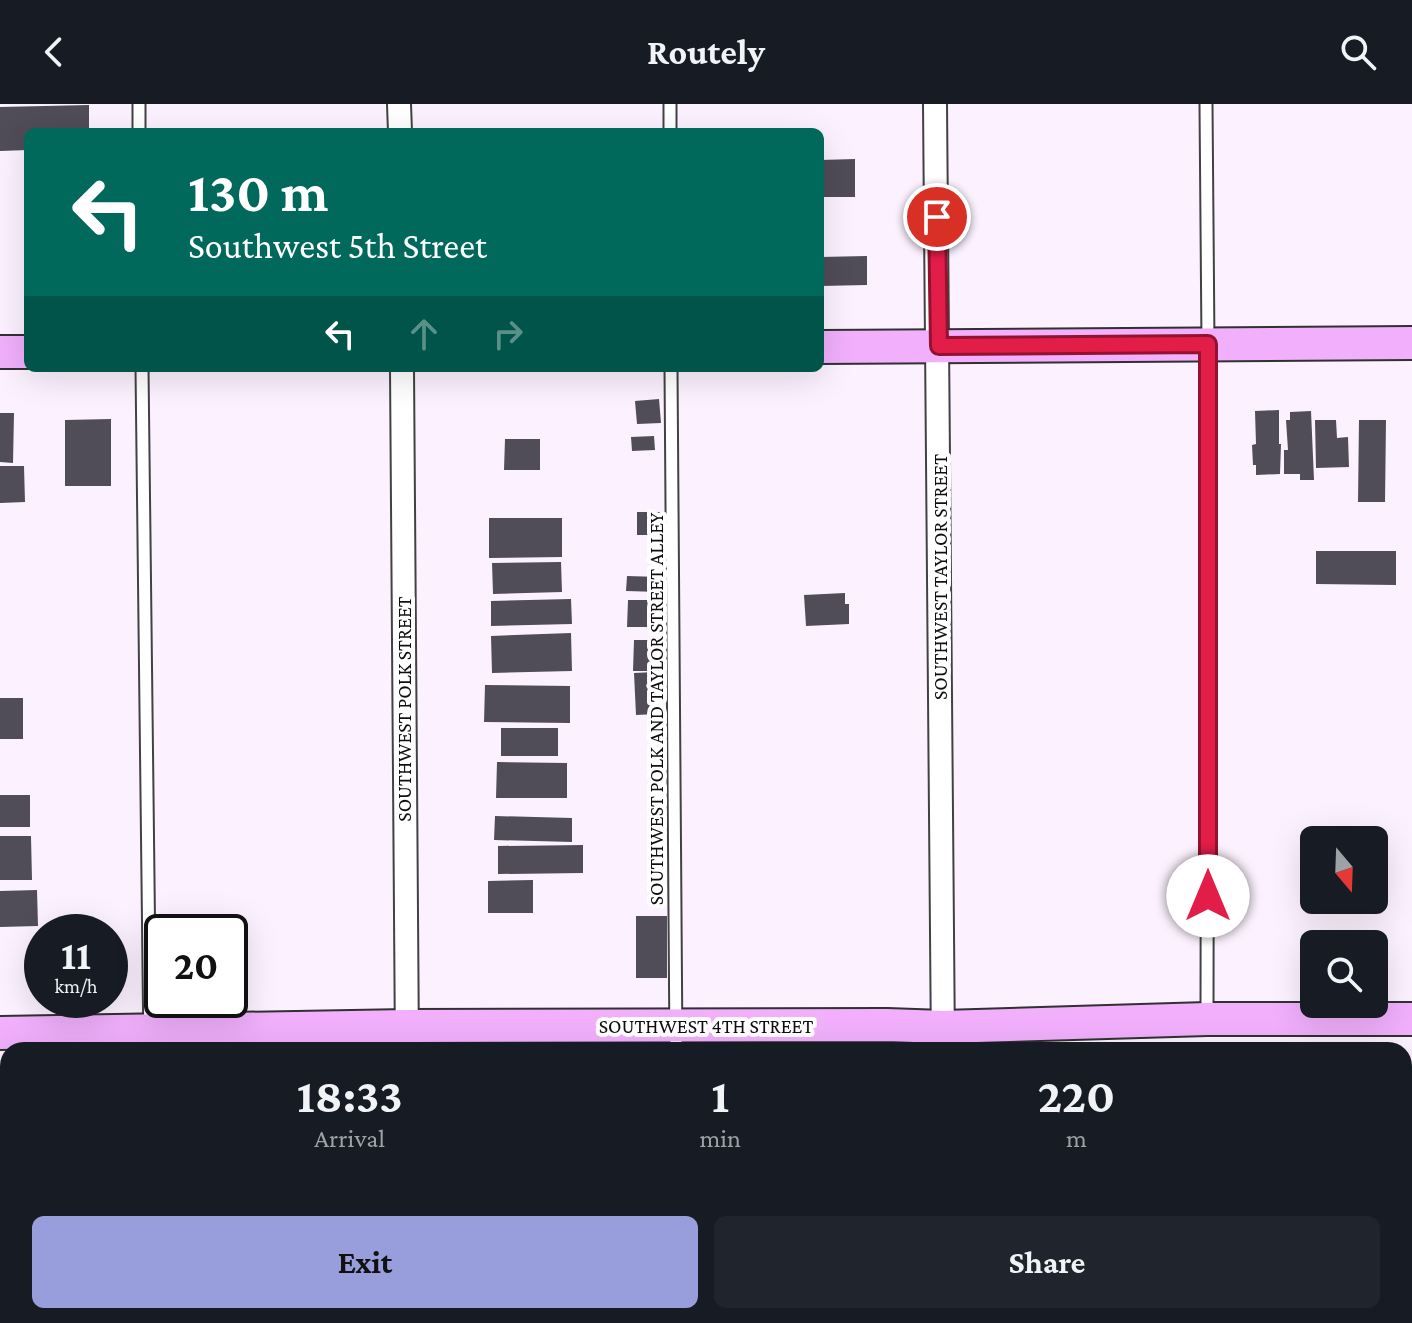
<!DOCTYPE html>
<html lang="en">
<head>
<meta charset="utf-8">
<style>
  body { margin:0; font-family:"Crimson Pro",serif; background:#20242c; color:#f1f3f6; height:100vh; display:flex; flex-direction:column; font-size:30px; white-space:nowrap }
  * { box-sizing:border-box; margin:0 }
  p { font-size:26px; color:#9ea1a6 }
  .icon { flex:none; width:44px; height:44px; fill:none; stroke:currentColor; stroke-width:2; stroke-linecap:round; stroke-linejoin:round }
  .map { position:relative; flex:1; overflow:hidden }
  .panel { position:absolute; left:0px; top:938px; width:1412px; height:282px; display:flex; flex-direction:column; background:#171b24; border-radius:24px 24px 0 0; box-shadow:0 8px 32px #0002 }
  .panel>* { flex:none }
  .guide { position:absolute; left:24px; top:24px; width:800px; height:244px; border-radius:12px; box-shadow:0 8px 32px #0002; background:#00695c; color:#fff; overflow:hidden }
  .needle { width:52px; rotate:161deg }
  .fabs { position:absolute; left:1300px; top:722px; display:grid; gap:16px }
  .fabs a { display:grid; place-items:center; width:88px; height:88px; border-radius:12px; background:#171b24; box-shadow:0 8px 32px #0002; font-size:40px }
  .speed { position:absolute; left:24px; top:810px; display:flex; gap:16px; font-size:40px; font-weight:700; text-align:center }
  .speed>* { display:grid; place-content:center; width:104px; height:104px; border-radius:50%; background:#171b24; box-shadow:0 8px 32px #0002; line-height:1 }
  .speed small { font-size:20px; font-weight:400 }
  .speed .limit { border:4px solid #111; border-radius:12px; background:#fff; color:#111 }
  .pin { position:absolute; display:grid; place-items:center; width:68px; height:68px; color:#fff; margin:-34px; border:4px solid #fff; border-radius:50%; box-shadow:0 2px 8px #0007 }
  .me { position:absolute; width:88px; margin:-44px; rotate:0deg; stroke-linejoin:round; filter:drop-shadow(0 0 6px #0008) }
  .turn { display:flex; align-items:center; gap:28px; height:168px; padding:0 32px; font-size:36px }
  .turn .icon { width:104px; height:104px; stroke-width:2.5 }
  .turn b { display:block; font-size:56px; line-height:68px }
  .lanes { display:flex; align-items:center; height:76px; padding:0 32px; background:#0003; justify-content:center; gap:40px; direction:ltr }
  .lanes .off { opacity:.35 }
  .eta { display:flex; justify-content:space-evenly; align-items:center; height:136px; text-align:center }
  .eta b { font-size:48px; font-weight:700; line-height:56px }
  .action { display:flex; gap:16px; margin-top:auto; padding:16px 32px }
  .action a { flex:1; height:92px; border-radius:12px; background:#989edc; color:#111; font-size:32px; font-weight:700; line-height:92px; text-align:center }
  .action a+a { background:#20242c; color:#f1f3f6 }
  header { display:flex; justify-content:space-between; align-items:center; height:104px; padding:0 32px; background:#171b24; font-size:36px; font-weight:700 }
  .map>svg:first-child { display:block }
  .building { fill:#504c58 }
  .lines { fill:none; stroke-linecap:round; stroke-linejoin:round }
  .lane-casing { stroke:#424242; stroke-width:15 }
  .street-casing { stroke:#424242; stroke-width:26 }
  .secondary-casing { stroke:#313131; stroke-width:36 }
  .lane { stroke:#fff; stroke-width:11 }
  .street { stroke:#fff; stroke-width:22 }
  .secondary { stroke:#f1affc; stroke-width:32 }
  .route-casing { stroke:#92132f; stroke-width:20 }
  .route { stroke:#e11d48; stroke-width:14 }
  .labels { text-anchor:middle; dominant-baseline:central; stroke-width:8; stroke-linejoin:round; paint-order:stroke }
  .street-label { font-size:20px; fill:#0f0f0f; stroke:#fff }
</style>
</head>
<body>
<header><svg class="icon" aria-label="back" viewBox="0 0 24 24"><path d="M15 5l-7 7 7 7"/></svg>Routely<svg class="icon" aria-label="search" viewBox="0 0 24 24"><circle cx="10" cy="10" r="6"/><path d="M15 15l6 6"/></svg></header>
<div class="map">
<svg width="1412" height="1219" viewBox="0 0 1412 1219">
  <rect width="100%" height="100%" fill="#fcf2ff"/>
  <path class="building" d="M89,1V28H28V46L0,47V3Z
    M855,55V93H820V56Z
    M867,152V181L820,182V153Z
    M659,295L661,319L637,320L635,297Z
    M1279,306V340H1281L1280,370L1256,371V361H1253L1252,341L1256,340L1255,307Z
    M1311,307L1314,376H1300V370H1284V346H1288L1286,316H1290V308Z
    M0,309H14L13,359L0,358Z
    M111,315V382H65V316Z
    M1315,316H1336L1337,334L1348,333L1349,363L1316,364Z
    M1359,316H1386L1385,398H1358Z
    M654,332L655,346L632,347L631,333Z
    M505,335H540V366H504Z
    M0,362H24L25,398L0,399Z
    M637,408H663V431H637Z
    M489,414H562V453L489,454Z
    M1316,447H1396V481L1316,480Z
    M561,458L562,488L493,490L492,459Z
    M627,472L660,473V488L626,487Z
    M845,489V500H849V520L806,522L804,491Z
    M571,495L572,520L491,522V497Z
    M628,496H655L654,523H627Z
    M571,529L572,567L492,569L491,532Z
    M634,536H657L656,567H633Z
    M655,568L657,610L636,611L634,569Z
    M485,581L570,582V619L484,618Z
    M0,594H23V635H0Z
    M501,624H558V652H501Z
    M497,658L567,659V694H496Z
    M0,691H30V723H0Z
    M495,712L572,714V738L494,736Z
    M0,732H31L32,776H0Z
    M583,741V769L498,770V742Z
    M533,776V809H488V777Z
    M37,786L38,822L0,823V787Z
    M636,812H667V874H636Z
    M0,1124H8V1167H0Z
    M1204,1212H1380V1219H1204Z"/>
  <g class="lines">
    <g class="lane-casing">
      <path id="lane" d="M139,0V28
        M670,0V28
        M1206,0L1208,240L1207,914
        M142,264L150,946
        M671,264L676,946
        M153,1212V1219
        M680,1212V1219"/>
    </g>
    <g class="street-casing">
      <path id="street" d="M399,0L400,28
        M935,0L943,946
        M402,264L407,946
        M410,1212V1219
        M945,1212V1219"/>
    </g>
    <g class="secondary-casing">
      <path id="secondary" d="M820,243L1412,239
        M0,248H28
        M0,929L407,922L887,921L943,923L1207,915H1412"/>
    </g>
    <use href="#lane" class="lane"/>
    <use href="#street" class="street"/>
    <use href="#secondary" class="secondary"/>
  </g>
  <g class="lines">
    <g class="route-casing">
      <path id="route" d="M937,113L939,242L1208,240V792"/>
    </g>
    <use href="#route" class="route"/>
  </g>
  <g class="labels">
    <g class="street-label">
      <text transform="translate(940 473) rotate(-90)">SOUTHWEST TAYLOR STREET</text>
      <text transform="translate(404 605) rotate(-90)">SOUTHWEST POLK STREET</text>
      <text transform="translate(656 605) rotate(-90)">SOUTHWEST POLK AND TAYLOR STREET ALLEY</text>
      <text x="706" y="922">SOUTHWEST 4TH STREET</text>
    </g>
  </g>
</svg>
<div class="fabs">
<a><svg class="needle" viewBox="-14 -14 28 28"><path d="M0-13l5 13h-10z" fill="#e53935"/><path d="M0 13l5-13h-10z" fill="#9ea1a6"/></svg></a>
<a><svg class="icon" aria-label="search" viewBox="0 0 24 24"><circle cx="10" cy="10" r="6"/><path d="M15 15l6 6"/></svg></a>
</div>
<div class="speed"><div>11<small>km/h</small></div><div class="limit">20</div></div>
<div class="pin" style="left:937px;top:113px;background:#d93025"><svg class="icon" aria-label="arrive" viewBox="0 0 24 24"><path d="M6 21V4h12l-3 4 3 4H6"/></svg></div>
<svg class="me" style="left:1208px;top:792px" viewBox="-20 -20 40 40"><circle r="19" fill="#fff"/><path d="M0-13L10 11 0 6-10 11z" fill="#e11d48"/></svg>
<div class="guide">
<div class="turn"><svg class="icon" aria-label="left" viewBox="0 0 24 24"><path d="M17 20v-9H6M10 6l-5 5 5 5"/></svg><div><b>130 m</b>Southwest 5th Street</div></div>
<div class="lanes"><svg class="icon" aria-label="left" viewBox="0 0 24 24"><path d="M17 20v-9H6M10 6l-5 5 5 5"/></svg><svg class="icon off" aria-label="ahead" viewBox="0 0 24 24"><path d="M12 20V5M6 11l6-6 6 6"/></svg><svg class="icon off" aria-label="right" viewBox="0 0 24 24"><path d="M7 20v-9h11M14 6l5 5-5 5"/></svg></div>
</div>
<section class="panel">
<div class="eta">
<div><b>18:33</b><p>Arrival</p></div>
<div><b>1</b><p>min</p></div>
<div><b>220</b><p>m</p></div>
</div>
<div class="action"><a>Exit</a><a>Share</a></div>
</section>
</div>
</body>
</html>
